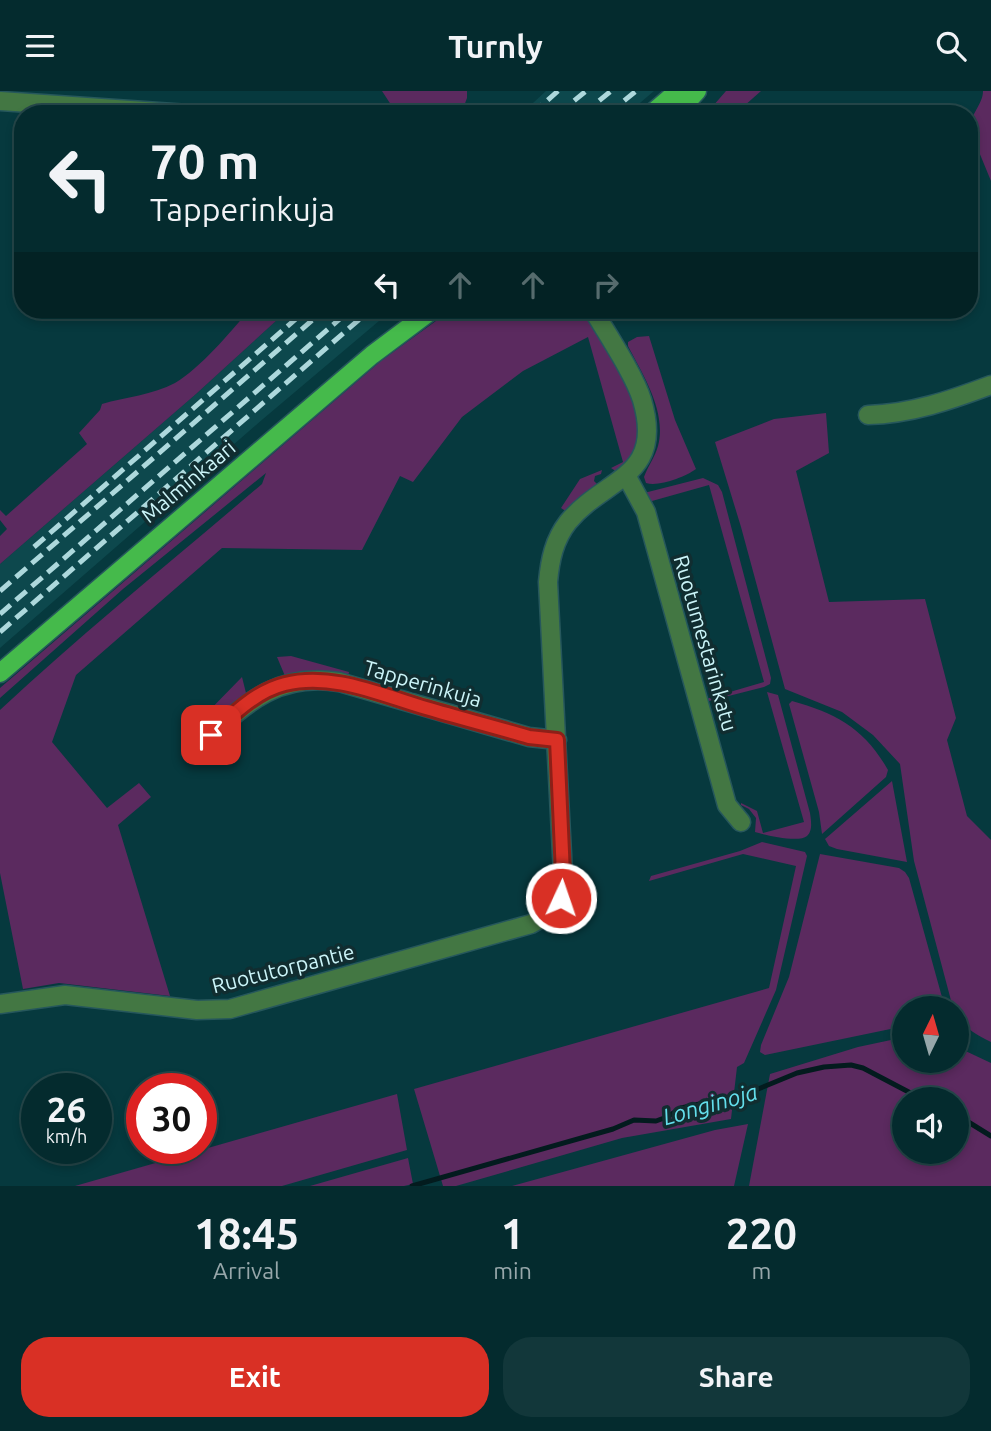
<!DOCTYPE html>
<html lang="en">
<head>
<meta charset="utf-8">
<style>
  body { margin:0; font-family:Ubuntu,sans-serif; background:#12373a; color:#f1f3f6; height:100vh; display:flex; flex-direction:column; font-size:26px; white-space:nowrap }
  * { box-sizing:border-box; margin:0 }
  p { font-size:23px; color:#97a7aa }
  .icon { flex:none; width:38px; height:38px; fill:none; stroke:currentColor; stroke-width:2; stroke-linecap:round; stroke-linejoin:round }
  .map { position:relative; height:1095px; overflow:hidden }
  .panel { display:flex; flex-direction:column; background:#042b2e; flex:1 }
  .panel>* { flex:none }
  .top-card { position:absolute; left:14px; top:14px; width:964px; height:214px; border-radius:28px; box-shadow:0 4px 10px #0003,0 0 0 2px #25474a; background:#042b2e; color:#f1f3f6; overflow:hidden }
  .needle { width:46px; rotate:5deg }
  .controls { position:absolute; left:892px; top:905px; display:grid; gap:14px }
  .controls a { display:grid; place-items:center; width:77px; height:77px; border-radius:50%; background:#042b2e; box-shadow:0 4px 10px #0003,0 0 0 2px #25474a; font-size:35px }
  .speed { position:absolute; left:21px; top:982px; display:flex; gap:14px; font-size:35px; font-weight:700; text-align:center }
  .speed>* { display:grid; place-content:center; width:91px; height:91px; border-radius:50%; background:#042b2e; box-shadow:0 4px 10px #0003,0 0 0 2px #25474a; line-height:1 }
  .speed small { font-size:18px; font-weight:400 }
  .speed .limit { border:10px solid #d22; background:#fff; color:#111 }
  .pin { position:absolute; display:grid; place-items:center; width:60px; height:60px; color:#fff; margin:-30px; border-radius:14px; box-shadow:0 4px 10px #0006 }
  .me { position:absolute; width:77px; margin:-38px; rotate:3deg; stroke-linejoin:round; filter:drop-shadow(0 0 5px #0008) }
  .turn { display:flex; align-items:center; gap:24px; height:147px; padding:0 21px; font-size:32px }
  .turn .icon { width:91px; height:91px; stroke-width:2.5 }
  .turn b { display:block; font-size:49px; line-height:60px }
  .lanes { display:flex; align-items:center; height:66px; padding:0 21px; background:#0003; justify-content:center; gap:35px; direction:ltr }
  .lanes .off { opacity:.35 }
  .eta { display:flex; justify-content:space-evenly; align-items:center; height:119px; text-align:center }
  .eta b { font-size:42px; font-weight:700; line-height:49px }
  .button { display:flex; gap:14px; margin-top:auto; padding:14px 21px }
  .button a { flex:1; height:80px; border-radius:28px; background:#d93025; color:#fff; font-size:28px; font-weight:700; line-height:80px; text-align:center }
  .button a+a { background:#12373a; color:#f1f3f6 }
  header { display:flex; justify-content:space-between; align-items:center; height:91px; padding:0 21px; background:#042b2e; font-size:32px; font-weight:700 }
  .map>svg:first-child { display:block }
  .built { fill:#0d484d }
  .green { fill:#5b2a5f; fill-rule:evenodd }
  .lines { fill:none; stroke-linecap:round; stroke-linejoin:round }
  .stream { stroke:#031b1e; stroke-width:5 }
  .minor-casing { stroke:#26575c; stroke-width:21 }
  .major-casing { stroke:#26575c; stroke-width:21 }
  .minor { stroke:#437743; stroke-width:18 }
  .major { stroke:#45ba4b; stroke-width:18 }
  .rail { stroke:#add8dc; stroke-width:5; stroke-dasharray:14 7; stroke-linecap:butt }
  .route-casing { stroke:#8d1f18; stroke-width:18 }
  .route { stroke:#d93025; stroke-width:12 }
  .labels { text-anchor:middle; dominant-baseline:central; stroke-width:7; stroke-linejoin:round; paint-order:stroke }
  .street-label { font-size:21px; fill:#ccf5f9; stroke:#112d30 }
  .water-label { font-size:23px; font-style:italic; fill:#63dfec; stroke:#112d30 }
</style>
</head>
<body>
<header><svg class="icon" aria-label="menu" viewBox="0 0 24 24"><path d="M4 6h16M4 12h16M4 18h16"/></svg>Turnly<svg class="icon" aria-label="search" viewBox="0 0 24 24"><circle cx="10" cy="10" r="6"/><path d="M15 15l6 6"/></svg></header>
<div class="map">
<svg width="991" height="1095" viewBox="0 0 991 1095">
  <rect width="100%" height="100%" fill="#06393e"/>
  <path class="built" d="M546,0H654L627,23H521Z
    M288,219H392L263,328L0,557V473L196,303Z"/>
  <path class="green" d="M382,0H467V7L461,23H397Z
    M726,0H761L735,23H706Z
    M983,0H991V90L970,39C969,24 983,14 983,0Z
    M249,219H288L196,303L0,473V445L7,438L0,429V419L6,425L87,353L79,342L100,319L102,313C125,306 153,304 175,292C200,277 230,242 249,219Z
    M451,219H585C602,249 647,316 639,350C637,363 625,372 617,381L611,377L623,371L588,246L523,280L462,326L413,391L400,385L362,459L222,457L76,584L52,651L107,717L139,692L151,706L118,734L170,905L59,892L23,898L0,782V619C85,540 174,468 262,393L266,382L123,498L0,607V597L381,270Z
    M649,245L675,329L696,378C685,386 659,396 646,392L644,386C648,375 655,366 658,355C667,321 643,284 628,255V251L637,246Z
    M826,322L829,362L796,380L829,511L925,508L956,627L947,649L967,725L991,749V951C977,944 957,934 957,917H953L914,770L900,673L873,644L842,621L785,598L741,436L715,351L774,328Z
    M602,379L601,383L595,385L594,390L598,394L567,421L561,417L580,388Z
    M703,387L718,394L722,401L771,587L770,593L764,596L709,610L706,608L764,591L709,394L652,410L653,415L644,402Z
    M291,565L349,581L348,586L285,585L277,566Z
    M242,586L247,606L220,626L203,631L200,629Z
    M767,601L778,604L810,722C811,729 813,740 807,745C799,752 765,744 755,741L756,727L749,718L741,714V712L757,720L763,742L804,731Z
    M792,610C836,622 865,638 888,679L886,686L822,743L819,721L789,613Z
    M892,690L907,771L837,758L829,755L825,748Z
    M762,751L805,761L807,765L776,899L744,972L737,976L731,1028L622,1047L456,1095H443L414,998L769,897L796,775L743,763L649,790L651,785L740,760Z
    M820,763L899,777L905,781L909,787L945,917H905V935L765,964L760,961L761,954L789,886Z
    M905,946V970H957V956L991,972V1095H749L770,983L858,956ZM905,1008H957V1060H905Z
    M397,1003L407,1059L400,1061L282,1095H75Z
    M748,1033L734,1095H512L715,1039Z
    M408,1067L413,1093L404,1095H310Z"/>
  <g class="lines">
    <path class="stream" d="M957,1024L991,1045
      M412,1095L613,1038L634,1029L656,1030L667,1026L681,1017L746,1003L797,982L824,976L851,974L863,977L922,1008"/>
    <g class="minor-casing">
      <path id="minor" d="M0,10L188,23
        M868,324C911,323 951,309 991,294
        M626,384L646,421L727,714L741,731
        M208,647C249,609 280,582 339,591L529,646L557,649
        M0,913L65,904L197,919L230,918L531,833C554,822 563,809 563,783L548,491C550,469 554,449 568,431C605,386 665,387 642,309C634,283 607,243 593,219"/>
    </g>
    <g class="major-casing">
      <path id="major" d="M651,23L678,0
        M676,23L697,0
        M0,582L372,264L432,219"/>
    </g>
    <use href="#minor" class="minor"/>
    <use href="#major" class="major"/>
    <path class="rail" d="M532,23L558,0
      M558,23L586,0
      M583,23L611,0
      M608,23L636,0
      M34,456L306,219
      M0,500L324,219
      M0,523L350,219
      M0,541L370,219"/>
  </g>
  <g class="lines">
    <g class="route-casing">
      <path id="route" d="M211,644C232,624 256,600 285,593C332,581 381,604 426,617C460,627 495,636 529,646L557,649L563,783L561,807"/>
    </g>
    <use href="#route" class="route"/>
  </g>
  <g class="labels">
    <g class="street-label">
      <text transform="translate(188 390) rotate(-40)">Malminkaari</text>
      <text transform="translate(706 552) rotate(74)">Ruotumestarinkatu</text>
      <text transform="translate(423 592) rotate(16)">Tapperinkuja</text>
      <text transform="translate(283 877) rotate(-14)">Ruotutorpantie</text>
    </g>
    <g class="water-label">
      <text transform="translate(710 1013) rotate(-16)">Longinoja</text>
    </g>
  </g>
</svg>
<div class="controls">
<a><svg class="needle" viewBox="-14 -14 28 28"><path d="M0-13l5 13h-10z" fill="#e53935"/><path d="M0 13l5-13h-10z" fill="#97a7aa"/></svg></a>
<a><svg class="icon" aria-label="sound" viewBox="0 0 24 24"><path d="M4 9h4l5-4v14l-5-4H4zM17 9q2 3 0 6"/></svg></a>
</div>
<div class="speed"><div>26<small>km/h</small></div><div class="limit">30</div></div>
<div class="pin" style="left:211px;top:644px;background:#d93025"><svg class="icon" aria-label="arrive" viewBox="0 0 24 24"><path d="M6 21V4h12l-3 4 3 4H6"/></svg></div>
<svg class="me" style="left:561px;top:807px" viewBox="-20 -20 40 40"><circle r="17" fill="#d93025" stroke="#fff" stroke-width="3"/><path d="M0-11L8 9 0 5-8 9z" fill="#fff"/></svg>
<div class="top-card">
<div class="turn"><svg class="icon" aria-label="left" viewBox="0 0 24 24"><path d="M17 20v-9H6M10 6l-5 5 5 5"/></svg><div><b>70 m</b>Tapperinkuja</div></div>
<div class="lanes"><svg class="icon" aria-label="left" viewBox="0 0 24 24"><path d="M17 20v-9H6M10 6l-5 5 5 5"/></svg><svg class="icon off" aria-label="ahead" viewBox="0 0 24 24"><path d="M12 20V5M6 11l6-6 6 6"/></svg><svg class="icon off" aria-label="ahead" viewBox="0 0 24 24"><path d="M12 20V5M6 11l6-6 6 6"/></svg><svg class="icon off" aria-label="right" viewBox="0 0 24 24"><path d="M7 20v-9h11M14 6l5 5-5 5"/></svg></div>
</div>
</div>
<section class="panel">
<div class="eta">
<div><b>18:45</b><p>Arrival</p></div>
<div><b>1</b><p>min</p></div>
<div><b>220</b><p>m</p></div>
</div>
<div class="button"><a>Exit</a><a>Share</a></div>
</section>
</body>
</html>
